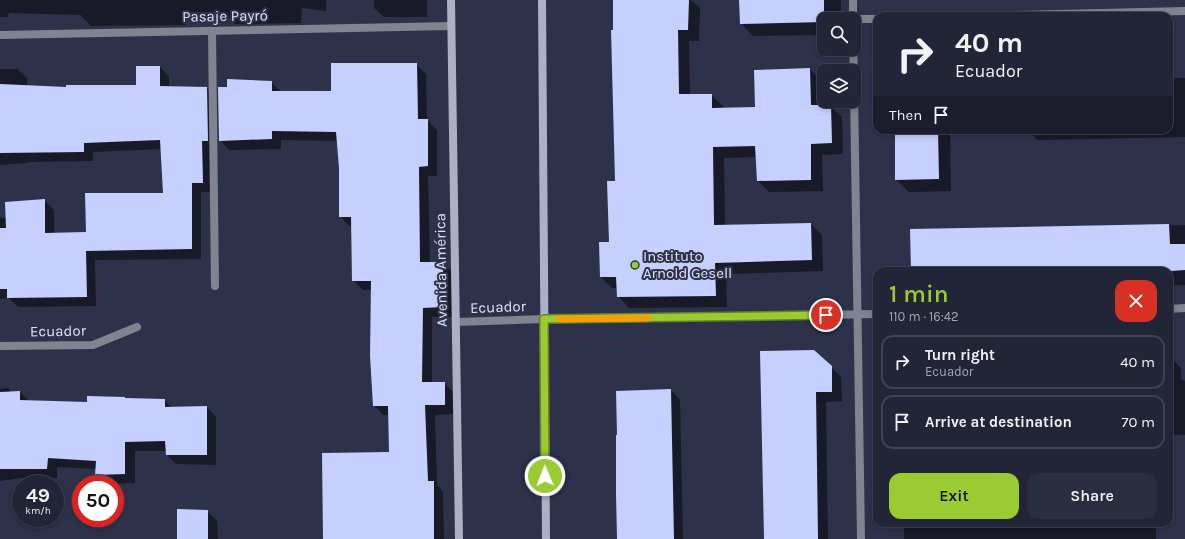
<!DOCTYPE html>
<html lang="en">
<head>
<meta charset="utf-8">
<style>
  body { margin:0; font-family:Karla,sans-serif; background:#2a2d40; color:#f1f3f6; height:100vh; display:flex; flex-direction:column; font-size:15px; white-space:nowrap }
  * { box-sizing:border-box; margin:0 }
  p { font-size:13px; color:#a2a5ae }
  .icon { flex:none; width:22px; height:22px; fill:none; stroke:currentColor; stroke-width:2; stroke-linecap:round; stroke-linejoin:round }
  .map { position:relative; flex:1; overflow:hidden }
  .details { position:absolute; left:873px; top:267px; width:300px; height:260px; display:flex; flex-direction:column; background:#222538; border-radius:12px; box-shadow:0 2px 6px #0003,0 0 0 1px #3f4253 }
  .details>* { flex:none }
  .banner { position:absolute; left:873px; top:12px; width:300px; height:122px; border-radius:12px; box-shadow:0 2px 6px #0003,0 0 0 1px #3f4253; background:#222538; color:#f1f3f6; overflow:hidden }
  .tools { position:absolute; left:817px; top:12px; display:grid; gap:8px }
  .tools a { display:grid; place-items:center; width:44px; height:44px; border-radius:8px; background:#222538; box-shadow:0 2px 6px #0003,0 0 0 1px #3f4253; font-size:20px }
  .speed { position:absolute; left:12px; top:475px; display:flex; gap:8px; font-size:20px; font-weight:700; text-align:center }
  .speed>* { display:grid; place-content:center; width:52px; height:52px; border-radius:50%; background:#222538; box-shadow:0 2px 6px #0003,0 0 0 1px #3f4253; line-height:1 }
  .speed small { font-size:10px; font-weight:400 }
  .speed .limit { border:6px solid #d22; background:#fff; color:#111 }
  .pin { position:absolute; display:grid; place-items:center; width:34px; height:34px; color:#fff; margin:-17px; border:2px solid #fff; border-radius:50%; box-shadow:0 1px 4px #0007 }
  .me { position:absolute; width:44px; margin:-22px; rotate:359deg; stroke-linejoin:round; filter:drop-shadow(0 0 3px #0008) }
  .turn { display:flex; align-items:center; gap:14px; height:84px; padding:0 16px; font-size:18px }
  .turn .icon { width:52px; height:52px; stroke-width:2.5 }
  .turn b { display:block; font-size:28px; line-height:34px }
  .then { display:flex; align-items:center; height:38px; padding:0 16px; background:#0003; gap:8px; font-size:15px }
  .round { display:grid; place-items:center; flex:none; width:42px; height:42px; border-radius:12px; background:#2a2d40 }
  .overview { display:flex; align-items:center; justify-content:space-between; height:68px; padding:0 16px }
  h1 { font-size:24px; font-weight:600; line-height:30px; color:#9bcb33 }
  .primary-button { display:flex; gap:8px; margin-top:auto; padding:8px 16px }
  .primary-button a { flex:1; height:46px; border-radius:12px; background:#9bcb33; color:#111; font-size:16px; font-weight:600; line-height:46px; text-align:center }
  .primary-button a+a { background:#2a2d40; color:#f1f3f6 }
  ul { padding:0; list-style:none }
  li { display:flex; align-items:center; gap:12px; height:54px; margin:0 8px 6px; padding:0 8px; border:2px solid #3f4253; border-radius:12px }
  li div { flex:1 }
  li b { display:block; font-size:15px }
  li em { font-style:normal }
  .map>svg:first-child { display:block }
  .shadow { fill:#0007 }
  .building { fill:#c6d0ff }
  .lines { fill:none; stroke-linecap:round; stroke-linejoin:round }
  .service { stroke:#808390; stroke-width:8 }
  .minor { stroke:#808390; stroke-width:8 }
  .secondary { stroke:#abb0c5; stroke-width:8 }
  .route-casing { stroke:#658421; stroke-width:10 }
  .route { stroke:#9bcb33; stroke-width:7 }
  .slow { stroke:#f59e0b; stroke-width:7 }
  .poi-dot { fill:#9bcb33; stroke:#2d314a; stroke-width:1.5 }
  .labels { text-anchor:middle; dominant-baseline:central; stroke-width:4; stroke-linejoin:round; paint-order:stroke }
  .street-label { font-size:15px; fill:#e0e3f4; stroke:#2d314a }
  .poi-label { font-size:15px; fill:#e0e3f4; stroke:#2d314a; text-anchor:start }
</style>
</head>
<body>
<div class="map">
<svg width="1185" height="539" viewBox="0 0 1185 539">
  <rect width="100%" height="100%" fill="#2d314a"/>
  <path class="shadow" d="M0,0H326V11L302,8L301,23L235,24L225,14V12H186V25L91,26L82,17L81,15L8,13L9,17H0Z
    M374,0H427V17H384L374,8Z
    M614,0H691L700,8L699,41H689L690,95H711L723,106V109L756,108L810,69L821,81L822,106H830L842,117L843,154L822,155L823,191L769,192L758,181L757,157L724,158L725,226L811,224L822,235L823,271L726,274L727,307L629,308L618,296V288H612L601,277L610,243L616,182Z
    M740,0H841V19H824V35L753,36L741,23Z
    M416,64L426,74L427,120L437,130V176H428L430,263H442L452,272V317H432V383H444L454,393V414L435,415L437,485L443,492L444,539H324L390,453L389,415H383L374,405L372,290H363L353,280L352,226H349L340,216V168L338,141L281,140V149L229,150L220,140L271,82L281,92H332Z
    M160,67L169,77V87L207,88L216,98L212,192H201V259L95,260L96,306L18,307L9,298L0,299V218H7L44,200L54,210V234L87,233L164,194L162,149L93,152V161L28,162V163L0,165V69H17L27,78V86L67,88L137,86Z
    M1169,78H1185V137L1037,140L1028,130H1169Z
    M896,130H992V131H950L951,191L909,192L896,180Z
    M1185,225V285H1169V271H912L911,230Z
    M762,352L831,367L841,377L842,401L826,402L828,539H766Z
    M1169,358H1171L1181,368V379L1185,381V435H1169Z
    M8,388L12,393L20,392L29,401L88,403L165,400L172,408L207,407L216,417V465L176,464L167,455V451H135V483L106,484L96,474L97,469L57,467V478H21L0,481V389Z
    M671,390L680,400L683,539H618L619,436Z
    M207,511L217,521L218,539H178Z
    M922,523H1156V539H904V526L922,524Z"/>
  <path class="building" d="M613,0H689L688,30H678L679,94H712V108L755,107L754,70L810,68L811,105H831L832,143L811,144V180L757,181L755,146L713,147L714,225L811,223L812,260L715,263L716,296L617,297L616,277H600L599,242H609L607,181H615L611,30H613Z
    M739,0H824V22L740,24Z
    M331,63H417L418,119H428V166L419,167L420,262H443V307L423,308L422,382H445V405H425L428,481H434V539H323L322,453L389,452L388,406H373L370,356L371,281H352L351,217H339V168L336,132L272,131V139L219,141L218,87H227V79L272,81V91H331Z
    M136,66H160V86L207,87L208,141H202L203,183H192V249L86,251L87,297L7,298V289H0V228H6L5,202L45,199V233L86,232L85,193H163L160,140L84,143V152L0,153V84L66,87V85H136Z
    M895,130H938L939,179L895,180Z
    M1169,224L1170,244H1185V270L1171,271H911L910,229Z
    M814,350L832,366V392H816L818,539H764L760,351Z
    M671,389L674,539H617L616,493V435H617L616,391Z
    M20,391V400L87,402V396L125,397V398L165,399V407L207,406V455H166L165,441L125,442V474L95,475L96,461L48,458L47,469H0V392Z
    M177,509L208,510V539H177Z"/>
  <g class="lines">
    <path class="service" d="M212,31L215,286"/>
    <path class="minor" d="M853,0V19
      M975,16L1185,11
      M854,19H877
      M0,35L451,26
      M853,49L854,71
      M854,91L861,539
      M1169,309L1185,308
      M456,322L544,319L877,314
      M0,346L93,345L137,327"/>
    <path class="secondary" d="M451,0L459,539
      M542,0L546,539"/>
  </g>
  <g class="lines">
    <g class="route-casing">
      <path id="route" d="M545,476L544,319L826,315"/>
    </g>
    <use href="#route" class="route"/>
    <path class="slow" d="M560,319L648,318"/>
  </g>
  <circle class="poi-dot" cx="635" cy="265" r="4"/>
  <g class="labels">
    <g class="street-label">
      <text transform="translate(225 16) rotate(-1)">Pasaje Payró</text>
      <text transform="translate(441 270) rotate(-91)">Avenida América</text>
      <text transform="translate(498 307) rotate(-2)">Ecuador</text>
      <text transform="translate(58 331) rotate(-1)">Ecuador</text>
    </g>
    <g class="poi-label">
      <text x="643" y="256">Instituto<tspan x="643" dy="17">Arnold Gesell</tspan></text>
    </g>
  </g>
</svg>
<div class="tools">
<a><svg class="icon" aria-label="search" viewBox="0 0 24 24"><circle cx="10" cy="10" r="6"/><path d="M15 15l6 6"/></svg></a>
<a><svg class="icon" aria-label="layers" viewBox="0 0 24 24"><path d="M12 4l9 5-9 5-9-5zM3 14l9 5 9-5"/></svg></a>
</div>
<div class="speed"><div>49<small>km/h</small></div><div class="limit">50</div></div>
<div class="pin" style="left:826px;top:315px;background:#d93025"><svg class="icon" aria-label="arrive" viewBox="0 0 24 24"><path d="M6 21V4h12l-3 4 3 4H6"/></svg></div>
<svg class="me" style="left:545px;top:476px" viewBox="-20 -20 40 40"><circle r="17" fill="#9bcb33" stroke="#fff" stroke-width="3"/><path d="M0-11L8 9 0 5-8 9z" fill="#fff"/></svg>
<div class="banner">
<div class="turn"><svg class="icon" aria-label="right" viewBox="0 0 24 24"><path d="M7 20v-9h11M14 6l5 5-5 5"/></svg><div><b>40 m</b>Ecuador</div></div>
<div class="then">Then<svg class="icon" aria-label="arrive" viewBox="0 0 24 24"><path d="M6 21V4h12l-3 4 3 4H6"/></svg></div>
</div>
<section class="details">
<div class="overview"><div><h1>1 min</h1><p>110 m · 16:42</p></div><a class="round" style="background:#d93025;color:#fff"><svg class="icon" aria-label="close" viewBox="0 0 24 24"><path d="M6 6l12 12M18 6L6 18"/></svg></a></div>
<ul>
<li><svg class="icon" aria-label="right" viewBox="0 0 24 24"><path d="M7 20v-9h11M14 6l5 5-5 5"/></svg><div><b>Turn right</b><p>Ecuador</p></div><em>40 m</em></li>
<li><svg class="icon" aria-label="arrive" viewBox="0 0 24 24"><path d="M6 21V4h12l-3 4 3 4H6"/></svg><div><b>Arrive at destination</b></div><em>70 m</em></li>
</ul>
<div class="primary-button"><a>Exit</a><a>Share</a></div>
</section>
</div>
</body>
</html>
